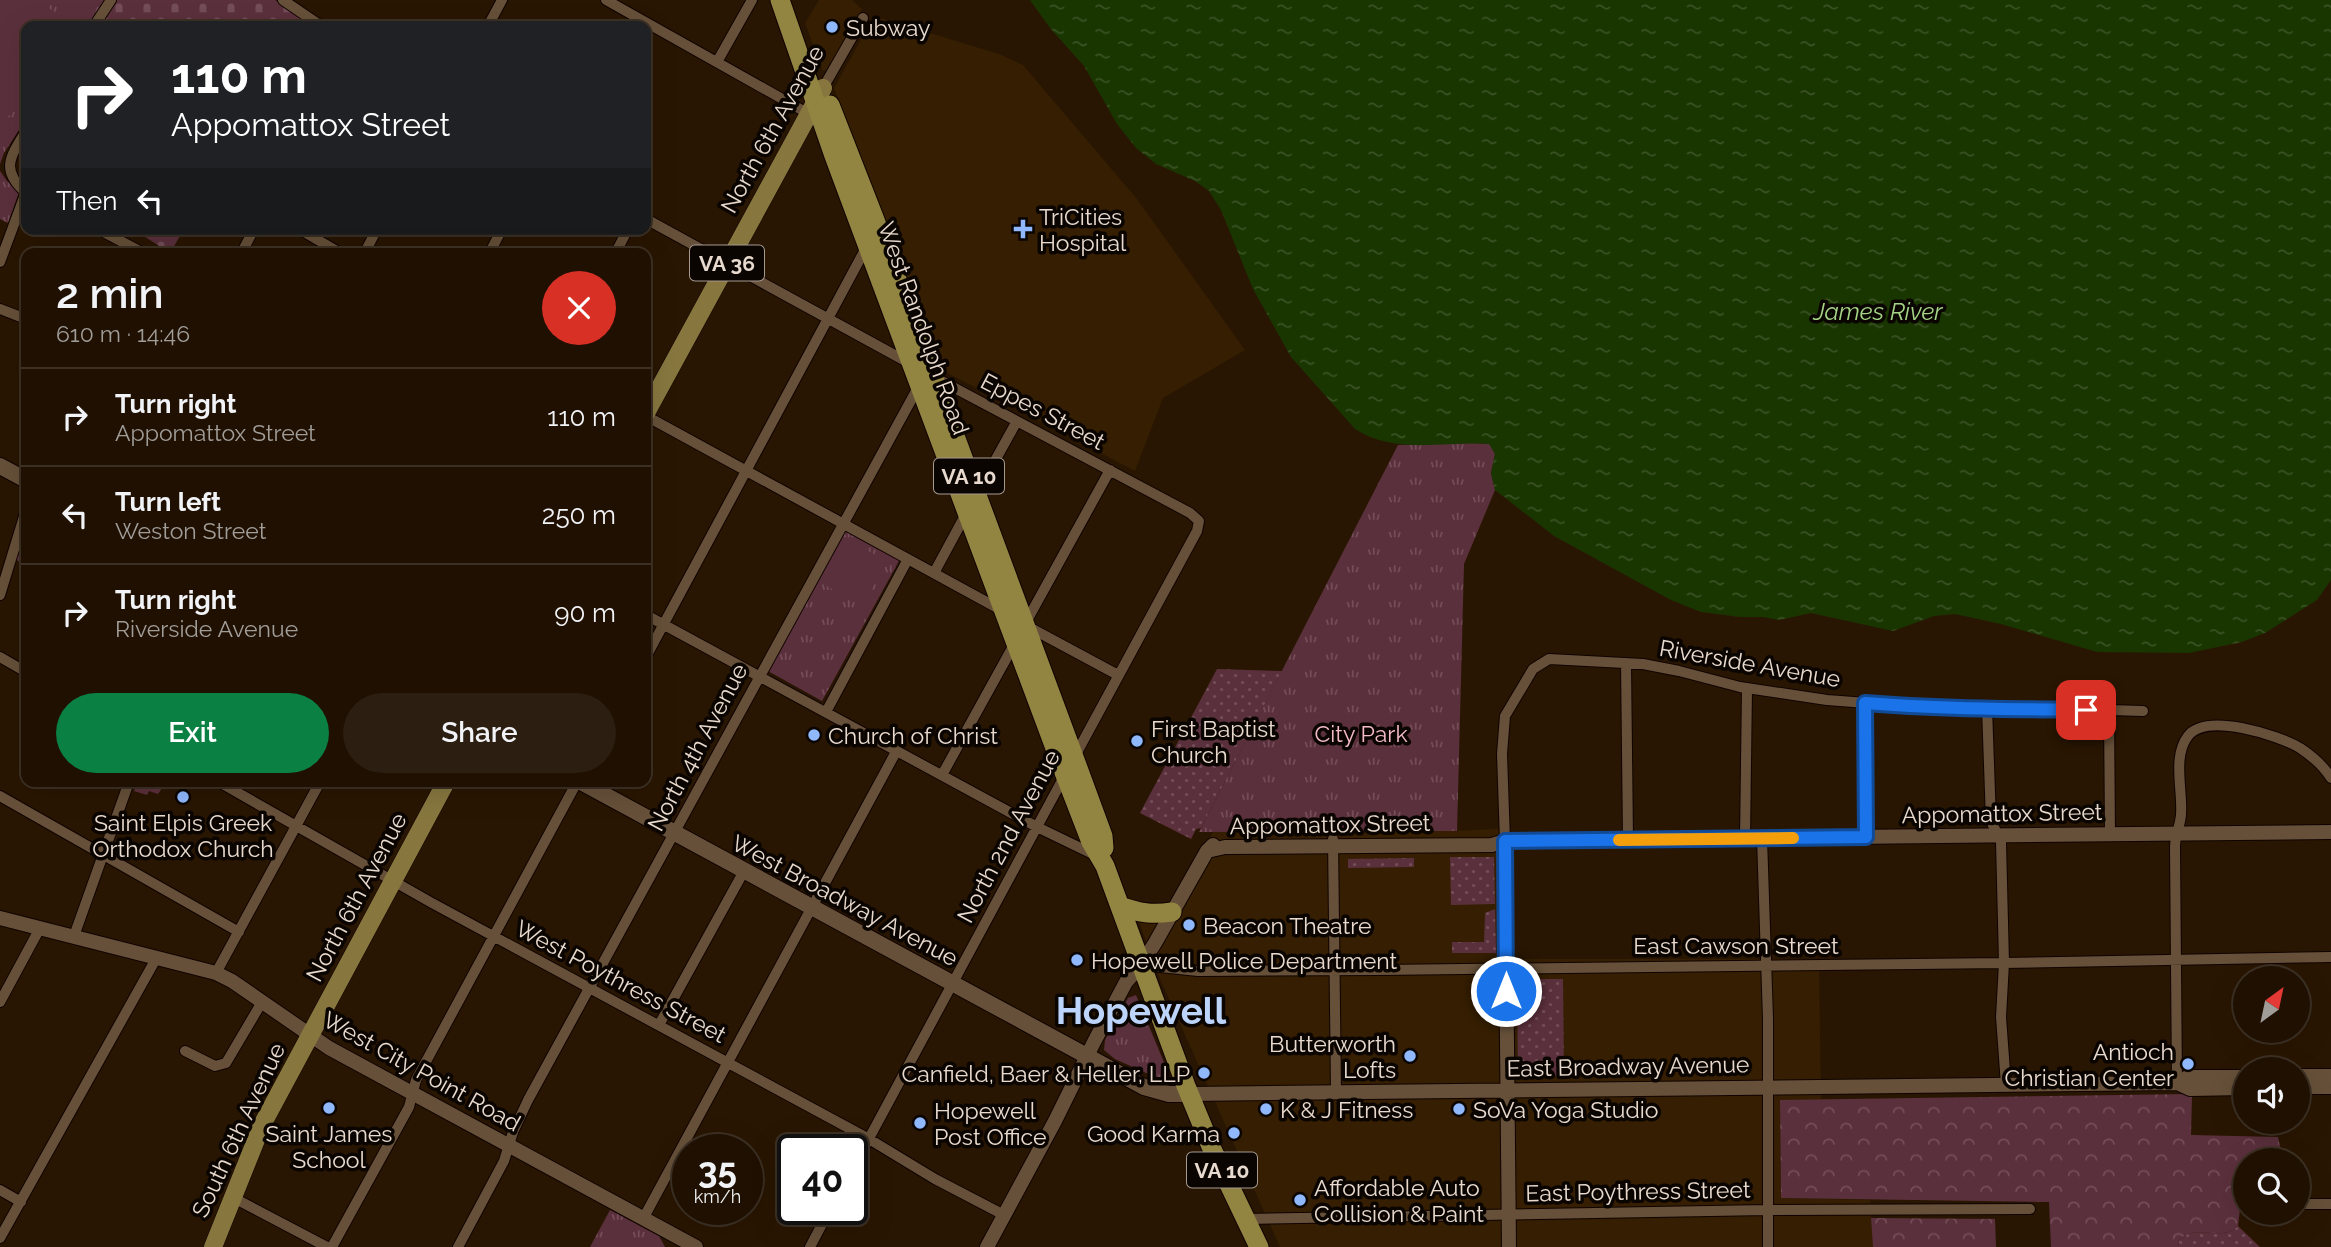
<!DOCTYPE html>
<html lang="en">
<head>
<meta charset="utf-8">
<style>
  body { margin:0; font-family:Raleway,sans-serif; background:#2c1e11; color:#f1f3f6; height:100vh; display:flex; flex-direction:column; font-size:26px; white-space:nowrap }
  * { box-sizing:border-box; margin:0 }
  p { font-size:23px; color:#a19d99 }
  .icon { flex:none; width:38px; height:38px; fill:none; stroke:currentColor; stroke-width:2; stroke-linecap:round; stroke-linejoin:round }
  .map { position:relative; flex:1; overflow:hidden }
  .drawer { position:absolute; left:21px; top:248px; width:630px; height:539px; display:flex; flex-direction:column; background:#1f1002; border-radius:14px; box-shadow:0 7px 28px #0002,0 0 0 2px #3c3024 }
  .drawer>* { flex:none }
  .hud { position:absolute; left:21px; top:21px; width:630px; height:214px; border-radius:14px; box-shadow:0 7px 28px #0002,0 0 0 2px #3c3024; background:#202124; color:#fff; overflow:hidden }
  .needle { width:46px; rotate:33deg }
  .buttons { position:absolute; left:2233px; top:966px; display:grid; gap:14px }
  .buttons a { display:grid; place-items:center; width:77px; height:77px; border-radius:50%; background:#1f1002; box-shadow:0 7px 28px #0002,0 0 0 2px #3c3024; font-size:35px }
  .speed { position:absolute; left:672px; top:1134px; display:flex; gap:14px; font-size:35px; font-weight:700; text-align:center }
  .speed>* { display:grid; place-content:center; width:91px; height:91px; border-radius:50%; background:#1f1002; box-shadow:0 7px 28px #0002,0 0 0 2px #3c3024; line-height:1 }
  .speed small { font-size:18px; font-weight:400 }
  .speed .limit { border:4px solid #111; border-radius:10px; background:#fff; color:#111 }
  .pin { position:absolute; display:grid; place-items:center; width:60px; height:60px; color:#fff; margin:-30px; border-radius:14px; box-shadow:0 4px 10px #0006 }
  .me { position:absolute; width:77px; margin:-38px; rotate:0deg; stroke-linejoin:round; filter:drop-shadow(0 0 5px #0008) }
  .turn { display:flex; align-items:center; gap:24px; height:147px; padding:0 35px; font-size:32px }
  .turn .icon { width:91px; height:91px; stroke-width:2.5 }
  .turn b { display:block; font-size:49px; line-height:60px }
  .then { display:flex; align-items:center; height:66px; padding:0 35px; background:#0003; gap:14px; font-size:26px }
  .round { display:grid; place-items:center; flex:none; width:74px; height:74px; border-radius:37px; background:#2c1e11 }
  .overview { display:flex; align-items:center; justify-content:space-between; height:119px; padding:0 35px }
  h1 { font-size:42px; font-weight:600; line-height:52px }
  .button { display:flex; gap:14px; margin-top:auto; padding:14px 35px }
  .button a { flex:1; height:80px; border-radius:42px; background:#0b8043; color:#fff; font-size:28px; font-weight:600; line-height:80px; text-align:center }
  .button a+a { background:#2c1e11; color:#f1f3f6 }
  ul { padding:0; list-style:none }
  li { display:flex; align-items:center; gap:21px; height:98px; padding:0 35px; border-top:2px solid #3c3024 }
  li div { flex:1 }
  li b { display:block; font-size:26px }
  li em { font-style:normal }
  .map>svg:first-child { display:block }
  .built { fill:#351e01 }
  .grass { fill:url(#grass-dots) }
  .forest { fill:url(#forest-crowns) }
  .cemetery { fill:url(#cemetery-stones) }
  .park { fill:url(#park-tufts) }
  .garden { fill:#5b303d }
  .water { fill:url(#water-ripples) }
  .lines { fill:none; stroke-linecap:round; stroke-linejoin:round }
  .minor-casing { stroke:#100300; stroke-width:12 }
  .tertiary-casing { stroke:#100300; stroke-width:16 }
  .secondary-casing { stroke:#100300; stroke-width:18 }
  .primary-casing { stroke:#100300; stroke-width:19 }
  .trunk-casing { stroke:#100300; stroke-width:21 }
  .minor { stroke:#665039; stroke-width:10 }
  .tertiary { stroke:#665039; stroke-width:14 }
  .secondary { stroke:#665039; stroke-width:16 }
  .primary { stroke:#87773f; stroke-width:18 }
  .trunk { stroke:#928441; stroke-width:19 }
  .route-casing { stroke:#114b97; stroke-width:18 }
  .route { stroke:#1a73e8; stroke-width:12 }
  .slow { stroke:#f59e0b; stroke-width:12 }
  .poi-dot { fill:#90b8fd; stroke:#0b0501; stroke-width:2.5 }
  .labels { text-anchor:middle; dominant-baseline:central; stroke-width:7; stroke-linejoin:round; paint-order:stroke }
  .shield { fill:#0b0501; stroke:#a69a90; stroke-width:2 }
  .shield-label { font-size:21px; font-weight:bold; fill:#e8dace }
  .poi-label { font-size:23px; fill:#e8dace; stroke:#0b0501; text-anchor:start }
  .street-label { font-size:23px; fill:#e8dace; stroke:#0b0501 }
  .park-label { font-size:23px; fill:#f4bac9; stroke:#0b0501 }
  .water-label { font-size:24px; font-style:italic; fill:#a5d586; stroke:#0b0501 }
  .town-label { font-size:37px; font-weight:bold; fill:#bcd3fa; stroke:#0b0501 }
</style>
</head>
<body>
<div class="map">
<svg width="2331" height="1247" viewBox="0 0 2331 1247">
  <defs>
    <pattern id="grass-dots" width="8" height="8" patternUnits="userSpaceOnUse" patternTransform="scale(1.75)"><rect width="8" height="8" fill="#5b303d"/><path d="M2 2h.1M6 6h.1" fill="none" stroke="#734d58" stroke-width="1.8" stroke-linecap="round"/></pattern>
    <pattern id="forest-crowns" width="20" height="18" patternUnits="userSpaceOnUse" patternTransform="scale(1.75)"><rect width="20" height="18" fill="#5b303d"/><path d="M2 6a3 3 0 1 1 6 0M12 15a3 3 0 1 1 6 0" fill="none" stroke="#734d58"/></pattern>
    <pattern id="cemetery-stones" width="16" height="16" patternUnits="userSpaceOnUse" patternTransform="scale(1.75)"><rect width="16" height="16" fill="#5b303d"/><path d="M2 7V4a2 2 0 0 1 4 0v3zM10 15v-3a2 2 0 0 1 4 0v3z" fill="#734d58"/></pattern>
    <pattern id="park-tufts" width="24" height="20" patternUnits="userSpaceOnUse" patternTransform="scale(1.75)"><rect width="24" height="20" fill="#5b303d"/><path d="M3 7l-1-3M5 7V3M7 7l1-3M15 17l-1-3M17 17v-4M19 17l1-3" fill="none" stroke="#734d58"/></pattern>
    <pattern id="water-ripples" width="26" height="14" patternUnits="userSpaceOnUse" patternTransform="scale(1.75)"><rect width="26" height="14" fill="#193500"/><path d="M2 4q2-2 4 0t4 0M15 11q2-2 4 0t4 0" fill="none" stroke="#3a5224"/></pattern>
  </defs>
  <rect width="100%" height="100%" fill="#291602"/>
  <path class="built" d="M819,0H852L862,9L828,69L824,71L822,70L805,23Z
    M874,16L999,54L1023,65L1137,199L1245,350L1163,398L1135,471L936,367L899,258L834,88Z
    M1511,828L1514,959H1819L1821,1100L1780,1101L1781,1198L1870,1200L1873,1247H1280L1160,979L1131,900L1143,907H1170L1213,832L1456,831Z"/>
  <path class="grass" d="M1217,669L1282,671L1201,828L1196,829L1191,839L1140,813Z
    M138,782H159L164,785L158,794L149,791L147,795L134,791Z
    M1450,857H1494L1495,904L1451,905Z
    M1414,858V867L1348,868V859Z
    M1495,909L1496,953H1452V942H1484L1485,913Z
    M1521,979H1563L1564,1076L1518,1078L1517,983Z
    M2238,1226L2260,1247H2178L2179,1240C2193,1225 2212,1237 2228,1232C2232,1231 2235,1228 2238,1226Z"/>
  <path class="forest" d="M2192,1094L2191,1135L2278,1137L2283,1160L2246,1158L2238,1226C2235,1228 2232,1231 2228,1232C2212,1237 2193,1225 2179,1240L2178,1247H2051L2049,1202L1781,1198L1780,1100Z
    M1871,1218L1995,1219L1996,1247H1873Z"/>
  <path class="cemetery" d="M116,0H275L315,26H99Z
    M133,229H184L170,253Z"/>
  <path class="park" d="M0,0H105L88,26H26V119L4,153L0,164Z
    M0,171L7,181L19,192L8,223L0,219Z
    M1471,443L1490,444L1495,454L1491,473L1495,490L1464,564L1457,831L1199,832L1398,445Z
    M26,528V564L16,560Z
    M846,530L900,559L822,701L768,671Z
    M1136,995L1168,1072L1164,1081L1115,1059L1104,1050L1105,1040L1128,998Z
    M610,1210L659,1236L665,1247H590Z"/>
  <path class="garden" d="M0,0H31L47,7L77,26H26V97L3,122L0,113Z
    M82,0H101L88,21L74,12Z
    M850,541L886,561L862,605L825,585Z"/>
  <path class="water" d="M1030,0H2331V580L2317,600L2265,633L2242,642L2189,653L2097,652L2001,624L1955,614L1934,616L1893,631L1811,613L1779,620L1763,617H1740L1701,612L1671,600L1554,536L1495,490L1491,473L1495,454L1489,444C1445,441 1395,455 1355,429L1291,357L1253,289L1221,210L1209,191L1195,181L1156,164L1136,148L1117,124L1084,66L1050,28Z"/>
  <g class="lines">
    <g class="minor-casing">
      <path id="minor" d="M283,0L321,26
        M606,0L809,114
        M94,26L111,0
        M488,26L502,0
        M717,62L752,0
        M823,88L863,18
        M26,131C10,157 0,170 26,193
        M646,219L911,364
        M98,229L145,254
        M299,229L342,254
        M241,254L254,229
        M364,254L377,229
        M489,254L502,229
        M615,254L628,229
        M0,262L26,192
        M0,309L26,319
        M934,377L1190,513L1199,521L1197,531L1075,756
        M646,416L1003,611
        M976,495L1017,421
        M934,573L967,512
        M0,595L26,510
        M646,615L1037,827L1097,856
        M1025,624L1110,470
        M1025,625L1118,675
        M0,657L26,672
        M646,657L867,246
        M1626,663L1628,839
        M1865,703V837
        M1987,708L1991,821L2001,842L2004,963L2001,1017L2006,1085
        M2109,711L2110,834
        M826,712L908,559
        M942,775L1016,641
        M219,782L432,903L869,1139L935,1179L1004,1215
        M0,796L239,932
        M1762,838L1768,1019V1247
        M1333,839L1336,1092
        M1745,839L1747,689
        M1505,841L1502,754L1505,716L1533,669L1549,659L1643,664L1679,671L1740,687L1827,700L1946,709L2002,707L2143,711
        M74,936L129,782
        M1141,965L1198,971L1379,970L2004,963L2331,957
        M216,973L320,782
        M0,1002L40,928
        M659,1025L744,871
        M185,1051L215,1066L226,1063L262,1002
        M2177,1083L2175,847C2175,836 2180,826 2181,815C2183,790 2172,757 2188,736C2206,712 2278,735 2300,748C2312,756 2323,765 2331,778
        M852,1170L1066,773
        M0,1190L21,1202
        M232,1197L327,1247
        M2298,1204H2331
        M643,1219L897,750
        M1246,1219L1767,1210L2030,1209
        M0,1238L157,957
        M332,1247L409,1107L416,1080L577,782
        M458,1247L504,1161L513,1132L528,1100L921,382
        M810,1247L830,1209"/>
    </g>
    <g class="tertiary-casing">
      <path id="tertiary" d="M1505,841L1509,1247
        M1207,851L1225,847L1492,845L1505,841L1565,840L2331,832
        M0,918L216,973L232,981L329,1048L696,1247
        M2298,1076H2331
        M2177,1083L2188,1077H2245
        M2298,1087H2331
        M1189,1094L2177,1083L2190,1089L2245,1088
        M987,1247L1055,1121L1094,1042L1126,982L1141,965L1155,943L1207,851L1213,845"/>
    </g>
    <g class="secondary-casing">
      <path id="secondary" d="M0,466L26,480
        M581,782L1144,1087L1169,1094H1189"/>
    </g>
    <g class="primary-casing">
      <path id="primary" d="M646,413L823,88
        M213,1247L262,1125L446,782"/>
    </g>
    <g class="trunk-casing">
      <path id="trunk" d="M780,0L834,156L1065,775L1091,842L1105,866L1186,1086L1212,1149L1259,1247
        M830,105L875,220L1074,757L1103,836L1104,848
        M1120,906C1139,913 1152,915 1172,912"/>
    </g>
    <use href="#minor" class="minor"/>
    <use href="#tertiary" class="tertiary"/>
    <use href="#secondary" class="secondary"/>
    <use href="#primary" class="primary"/>
    <use href="#trunk" class="trunk"/>
  </g>
  <g class="lines">
    <g class="route-casing">
      <path id="route" d="M1506,991L1505,841L1866,837L1865,703C1939,709 2012,709 2086,710"/>
    </g>
    <use href="#route" class="route"/>
    <path class="slow" d="M1619,840L1793,838"/>
  </g>
  <g class="poi-dot">
    <circle cx="832" cy="27" r="7"/>
    <path d="M1019.5 218.5h7v7h7v7h-7v7h-7v-7h-7v-7h7z"/>
    <circle cx="814" cy="735" r="7"/>
    <circle cx="1137" cy="741" r="7"/>
    <circle cx="183" cy="797" r="7"/>
    <circle cx="1189" cy="925" r="7"/>
    <circle cx="1077" cy="960" r="7"/>
    <circle cx="1410" cy="1056" r="7"/>
    <circle cx="2188" cy="1064" r="7"/>
    <circle cx="1204" cy="1073" r="7"/>
    <circle cx="329" cy="1108" r="7"/>
    <circle cx="1266" cy="1109" r="7"/>
    <circle cx="1459" cy="1109" r="7"/>
    <circle cx="920" cy="1123" r="7"/>
    <circle cx="1234" cy="1133" r="7"/>
    <circle cx="1300" cy="1200" r="7"/>
  </g>
  <g class="labels">
    <g class="shield">
      <rect x="690" y="245.5" width="74" height="35" rx="5"/>
      <rect x="934" y="458.5" width="70" height="35" rx="5"/>
      <rect x="1187" y="1152.5" width="70" height="35" rx="5"/>
    </g>
    <g class="shield-label">
      <text x="727" y="263">VA 36</text>
      <text x="969" y="476">VA 10</text>
      <text x="1222" y="1170">VA 10</text>
    </g>
    <g class="poi-label">
      <text x="846" y="27">Subway</text>
      <text x="1039" y="216">TriCities<tspan x="1039" dy="26">Hospital</tspan></text>
      <text x="1151" y="728">First Baptist<tspan x="1151" dy="26">Church</tspan></text>
      <text x="828" y="735">Church of Christ</text>
      <text x="183" y="822" text-anchor="middle">Saint Elpis Greek<tspan x="183" dy="26">Orthodox Church</tspan></text>
      <text x="1203" y="925">Beacon Theatre</text>
      <text x="1091" y="960">Hopewell Police Department</text>
      <text x="1396" y="1043" text-anchor="end">Butterworth<tspan x="1396" dy="26">Lofts</tspan></text>
      <text x="2174" y="1051" text-anchor="end">Antioch<tspan x="2174" dy="26">Christian Center</tspan></text>
      <text x="1190" y="1073" text-anchor="end">Canfield, Baer &amp; Heller, LLP</text>
      <text x="1280" y="1109">K &amp; J Fitness</text>
      <text x="1473" y="1109">SoVa Yoga Studio</text>
      <text x="934" y="1110">Hopewell<tspan x="934" dy="26">Post Office</tspan></text>
      <text x="329" y="1133" text-anchor="middle">Saint James<tspan x="329" dy="26">School</tspan></text>
      <text x="1220" y="1133" text-anchor="end">Good Karma</text>
      <text x="1314" y="1187">Affordable Auto<tspan x="1314" dy="26">Collision &amp; Paint</tspan></text>
    </g>
    <g class="street-label">
      <text transform="translate(772 129) rotate(-61)">North 6th Avenue</text>
      <text transform="translate(924 328) rotate(70)">West Randolph Road</text>
      <text transform="translate(1043 411) rotate(28)">Eppes Street</text>
      <text transform="translate(1750 663) rotate(10)">Riverside Avenue</text>
      <text transform="translate(697 747) rotate(-62)">North 4th Avenue</text>
      <text transform="translate(2002 813) rotate(-1)">Appomattox Street</text>
      <text transform="translate(1330 824) rotate(-1)">Appomattox Street</text>
      <text transform="translate(1008 836) rotate(-62)">North 2nd Avenue</text>
      <text transform="translate(356 897) rotate(-62)">North 6th Avenue</text>
      <text transform="translate(845 900) rotate(28)">West Broadway Avenue</text>
      <text x="1736" y="945">East Cawson Street</text>
      <text transform="translate(621 981) rotate(28)">West Poythress Street</text>
      <text transform="translate(1628 1066) rotate(-1)">East Broadway Avenue</text>
      <text transform="translate(422 1071) rotate(29)">West City Point Road</text>
      <text transform="translate(238 1130) rotate(-65)">South 6th Avenue</text>
      <text transform="translate(1638 1191) rotate(-1)">East Poythress Street</text>
    </g>
    <g class="park-label">
      <text x="1361" y="733">City Park</text>
    </g>
    <g class="water-label">
      <text x="1878" y="311">James River</text>
    </g>
    <g class="town-label">
      <text x="1141" y="1011">Hopewell</text>
    </g>
  </g>
</svg>
<div class="buttons">
<a><svg class="needle" viewBox="-14 -14 28 28"><path d="M0-13l5 13h-10z" fill="#e53935"/><path d="M0 13l5-13h-10z" fill="#a19d99"/></svg></a>
<a><svg class="icon" aria-label="sound" viewBox="0 0 24 24"><path d="M4 9h4l5-4v14l-5-4H4zM17 9q2 3 0 6"/></svg></a>
<a><svg class="icon" aria-label="search" viewBox="0 0 24 24"><circle cx="10" cy="10" r="6"/><path d="M15 15l6 6"/></svg></a>
</div>
<div class="speed"><div>35<small>km/h</small></div><div class="limit">40</div></div>
<div class="pin" style="left:2086px;top:710px;background:#d93025"><svg class="icon" aria-label="arrive" viewBox="0 0 24 24"><path d="M6 21V4h12l-3 4 3 4H6"/></svg></div>
<svg class="me" style="left:1506px;top:991px" viewBox="-20 -20 40 40"><circle r="17" fill="#1a73e8" stroke="#fff" stroke-width="3"/><path d="M0-11L8 9 0 5-8 9z" fill="#fff"/></svg>
<div class="hud">
<div class="turn"><svg class="icon" aria-label="right" viewBox="0 0 24 24"><path d="M7 20v-9h11M14 6l5 5-5 5"/></svg><div><b>110 m</b>Appomattox Street</div></div>
<div class="then">Then<svg class="icon" aria-label="left" viewBox="0 0 24 24"><path d="M17 20v-9H6M10 6l-5 5 5 5"/></svg></div>
</div>
<section class="drawer">
<div class="overview"><div><h1>2 min</h1><p>610 m · 14:46</p></div><a class="round" style="background:#d93025;color:#fff"><svg class="icon" aria-label="close" viewBox="0 0 24 24"><path d="M6 6l12 12M18 6L6 18"/></svg></a></div>
<ul>
<li><svg class="icon" aria-label="right" viewBox="0 0 24 24"><path d="M7 20v-9h11M14 6l5 5-5 5"/></svg><div><b>Turn right</b><p>Appomattox Street</p></div><em>110 m</em></li>
<li><svg class="icon" aria-label="left" viewBox="0 0 24 24"><path d="M17 20v-9H6M10 6l-5 5 5 5"/></svg><div><b>Turn left</b><p>Weston Street</p></div><em>250 m</em></li>
<li><svg class="icon" aria-label="right" viewBox="0 0 24 24"><path d="M7 20v-9h11M14 6l5 5-5 5"/></svg><div><b>Turn right</b><p>Riverside Avenue</p></div><em>90 m</em></li>
</ul>
<div class="button"><a>Exit</a><a>Share</a></div>
</section>
</div>
</body>
</html>
